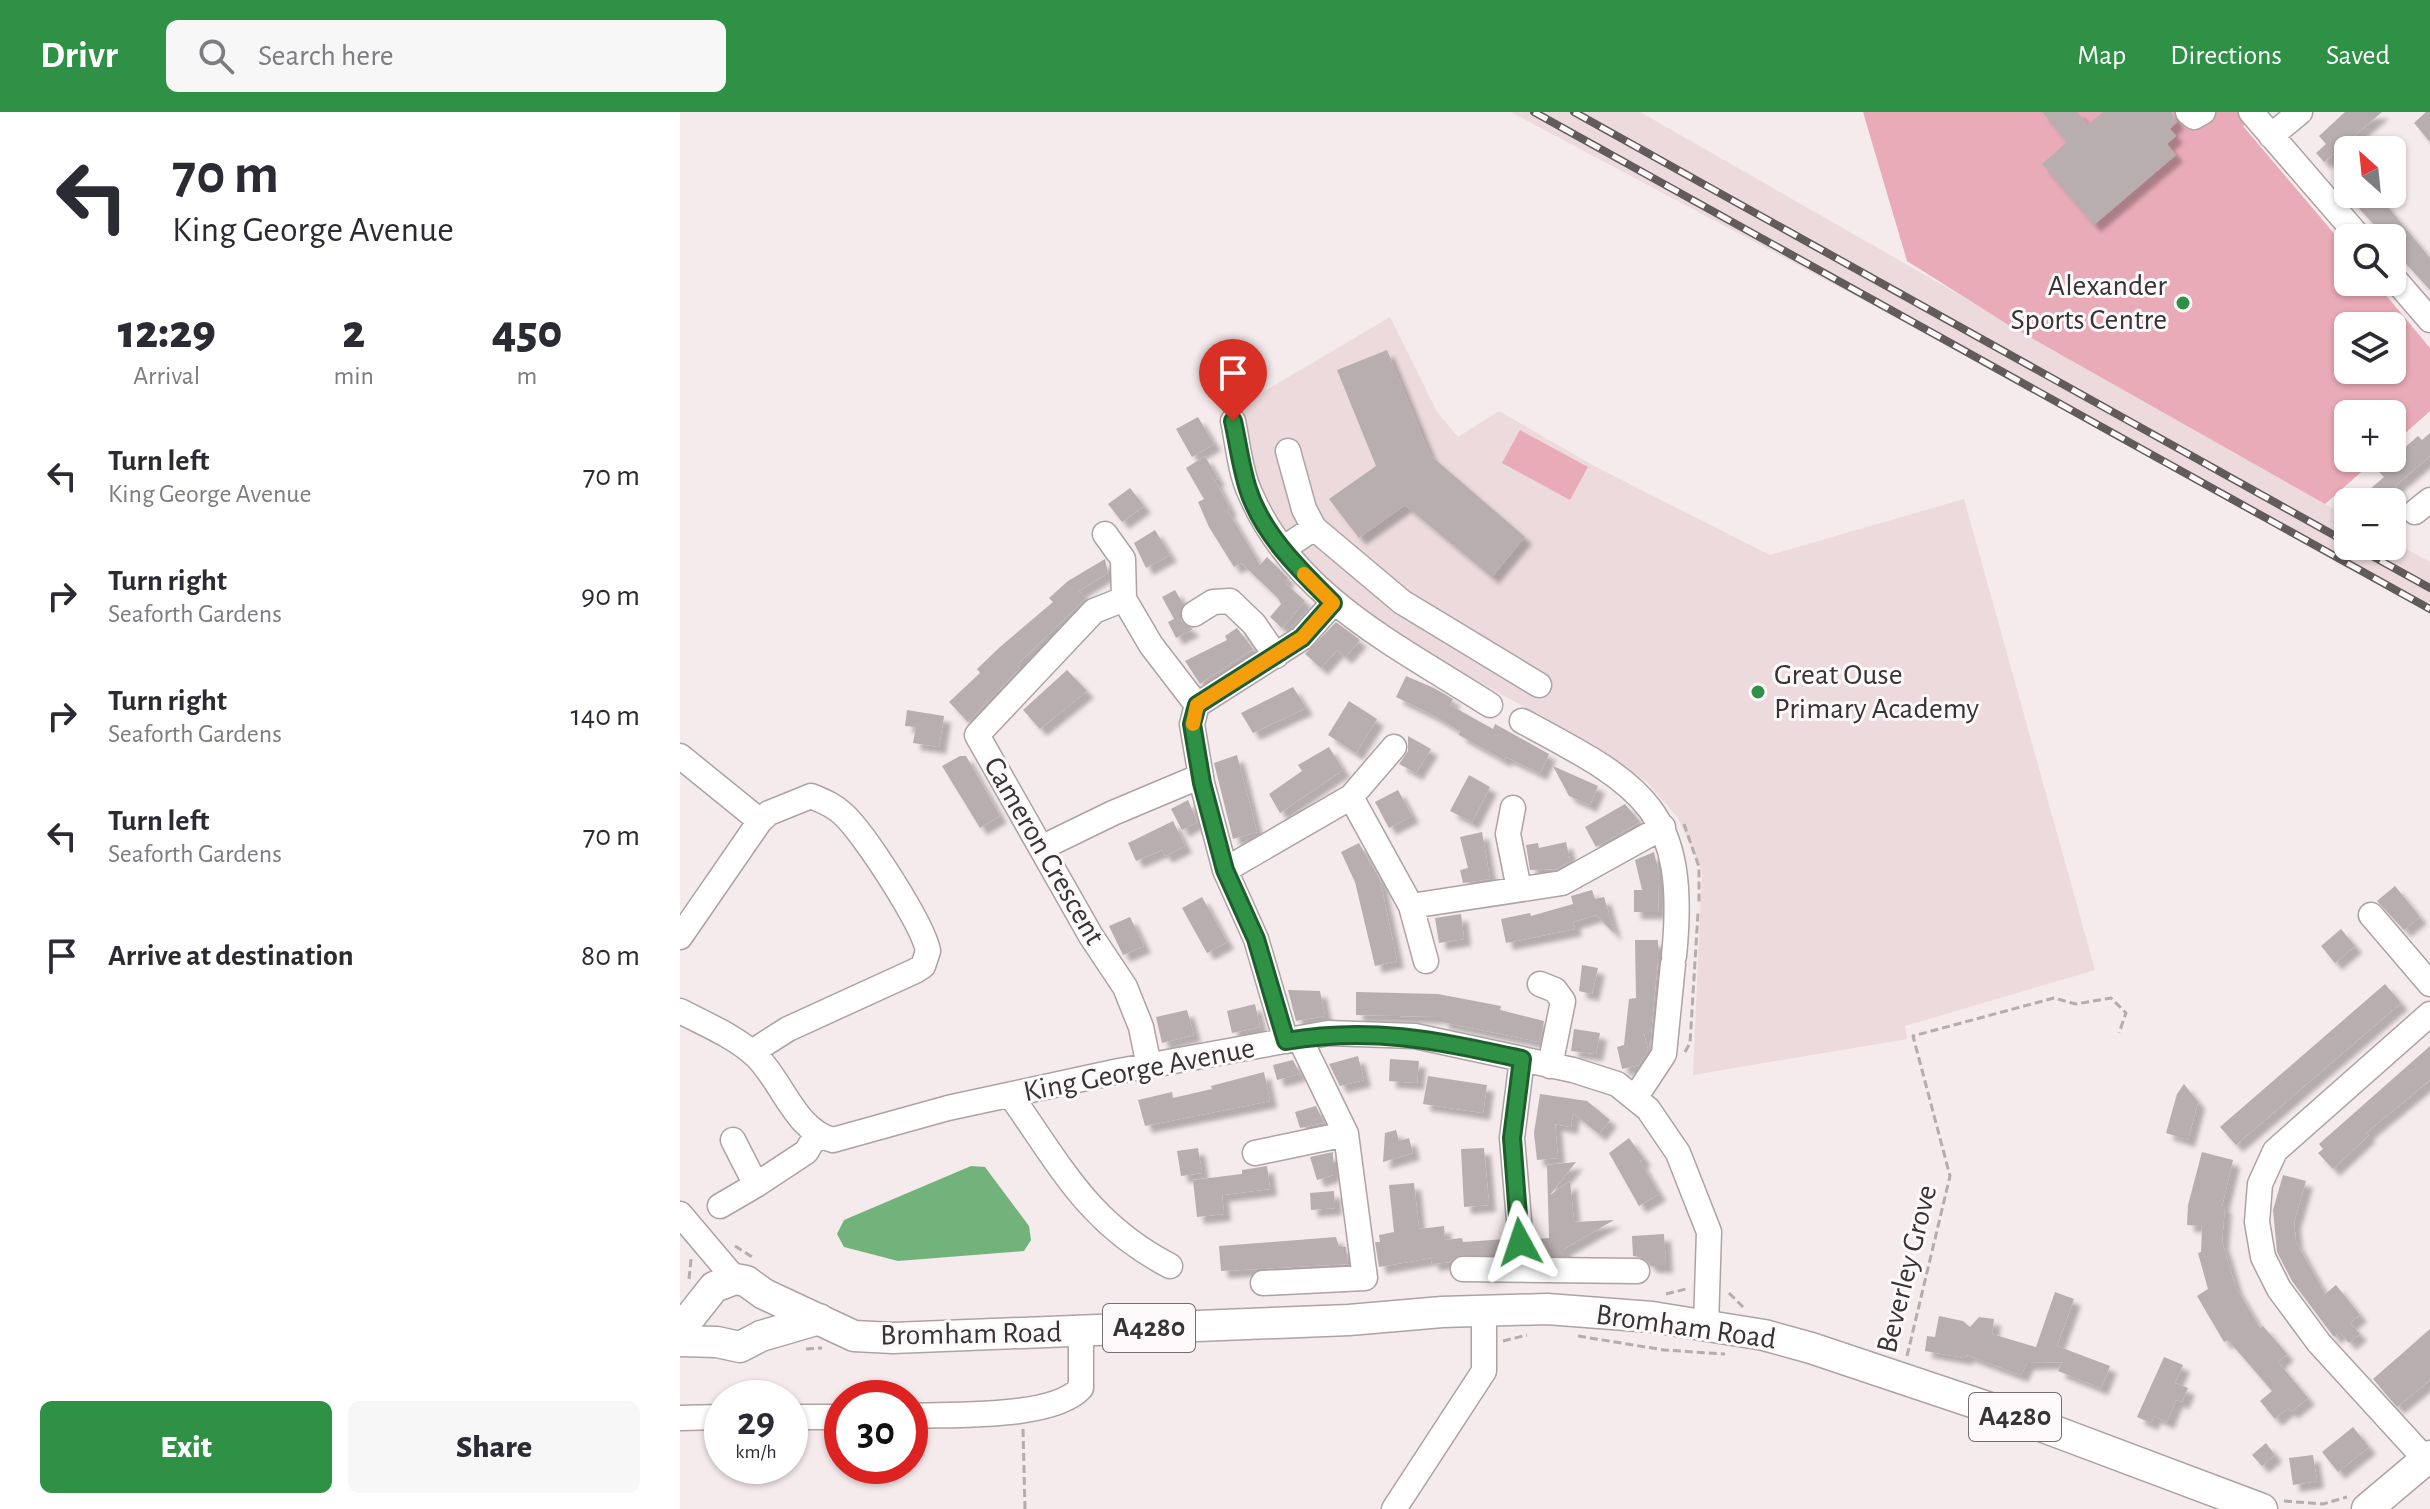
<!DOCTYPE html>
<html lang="en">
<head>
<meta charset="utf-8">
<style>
  body { margin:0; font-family:"Alegreya Sans",sans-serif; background:#f7f7f7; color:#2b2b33; height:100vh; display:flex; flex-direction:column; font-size:30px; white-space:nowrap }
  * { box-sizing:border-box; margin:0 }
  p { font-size:26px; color:#7c7c81 }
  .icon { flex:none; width:44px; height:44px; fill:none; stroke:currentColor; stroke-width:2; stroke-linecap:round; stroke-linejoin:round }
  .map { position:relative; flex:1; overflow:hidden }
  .details { display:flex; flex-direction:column; background:#fff; width:680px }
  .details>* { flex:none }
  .banner { background:#fff; color:#2b2b33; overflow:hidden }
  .needle { width:52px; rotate:333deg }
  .controls { position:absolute; left:1654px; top:24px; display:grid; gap:16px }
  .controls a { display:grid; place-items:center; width:72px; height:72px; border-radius:12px; background:#fff; box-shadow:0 2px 6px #0004; font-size:40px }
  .speed { position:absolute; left:24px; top:1268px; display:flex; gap:16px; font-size:40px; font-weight:700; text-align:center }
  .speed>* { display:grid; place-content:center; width:104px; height:104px; border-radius:50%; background:#fff; box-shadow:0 2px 6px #0004; line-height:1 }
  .speed small { font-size:20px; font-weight:400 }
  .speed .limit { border:12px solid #d22; background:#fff; color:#111 }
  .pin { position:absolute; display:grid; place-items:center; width:68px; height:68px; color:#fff; margin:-82px -34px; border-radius:50% 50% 50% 0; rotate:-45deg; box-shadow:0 0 8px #0007 }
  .pin .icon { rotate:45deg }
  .me { position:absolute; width:88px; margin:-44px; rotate:355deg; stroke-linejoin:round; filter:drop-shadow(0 0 6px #0008) }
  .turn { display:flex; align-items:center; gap:28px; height:168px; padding:0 40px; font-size:36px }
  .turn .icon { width:104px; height:104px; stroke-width:2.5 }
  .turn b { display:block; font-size:56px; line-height:68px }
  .eta { display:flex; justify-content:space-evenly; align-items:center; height:136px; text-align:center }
  .eta b { font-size:48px; font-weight:800; line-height:56px }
  .primary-button { display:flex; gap:16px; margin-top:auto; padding:16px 40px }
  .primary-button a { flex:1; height:92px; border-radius:12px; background:#2e9145; color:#fff; font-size:32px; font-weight:800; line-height:92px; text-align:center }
  .primary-button a+a { background:#f7f7f7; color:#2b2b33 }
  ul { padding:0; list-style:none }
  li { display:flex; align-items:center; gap:24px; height:120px; padding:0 40px }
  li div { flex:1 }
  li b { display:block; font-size:30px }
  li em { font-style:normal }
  header { display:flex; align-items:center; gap:48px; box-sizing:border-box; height:112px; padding:0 40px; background:#2e9145; color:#fff }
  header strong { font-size:38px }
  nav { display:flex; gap:44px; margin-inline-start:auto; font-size:28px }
  .search { width:560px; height:72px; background:#f7f7f7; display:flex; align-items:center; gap:20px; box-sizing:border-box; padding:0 28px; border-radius:12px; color:#7c7c81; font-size:30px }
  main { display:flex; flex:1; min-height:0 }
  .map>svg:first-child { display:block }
  .built { fill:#ecdadd }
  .green { fill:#e9abb7; fill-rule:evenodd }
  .water { fill:#72b37b }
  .building { fill:#b8aeb0; filter:url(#shadow) }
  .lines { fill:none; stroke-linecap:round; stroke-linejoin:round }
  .minor-casing { stroke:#ada2a4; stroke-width:27 }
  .major-casing { stroke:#ada2a4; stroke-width:33 }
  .path { stroke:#b4acad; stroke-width:3; stroke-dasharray:8 4; stroke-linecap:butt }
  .minor { stroke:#fff; stroke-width:24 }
  .major { stroke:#fff; stroke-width:30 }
  .rail-casing { stroke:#615b5c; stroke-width:8 }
  .rail { stroke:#fef9fa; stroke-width:5; stroke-dasharray:15; stroke-linecap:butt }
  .route-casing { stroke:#1e5e2d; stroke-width:20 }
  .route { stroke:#2e9145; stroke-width:14 }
  .slow { stroke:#f59e0b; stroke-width:14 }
  .poi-dot { fill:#2e9145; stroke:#fef9fa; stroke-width:3 }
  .labels { text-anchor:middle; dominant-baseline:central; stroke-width:6; stroke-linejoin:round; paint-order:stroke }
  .shield { fill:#fef9fa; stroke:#736f70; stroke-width:2 }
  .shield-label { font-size:28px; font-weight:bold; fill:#383435 }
  .poi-label { font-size:30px; fill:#383435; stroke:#fef9fa; text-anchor:end }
  .street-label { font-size:30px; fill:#383435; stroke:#fef9fa }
</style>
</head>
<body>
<header>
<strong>Drivr</strong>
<div class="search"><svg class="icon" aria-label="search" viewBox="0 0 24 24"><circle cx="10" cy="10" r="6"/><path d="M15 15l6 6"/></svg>Search here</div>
<nav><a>Map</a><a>Directions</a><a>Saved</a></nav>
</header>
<main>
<section class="details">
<div class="banner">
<div class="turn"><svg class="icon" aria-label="left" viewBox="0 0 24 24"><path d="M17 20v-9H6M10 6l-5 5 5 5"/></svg><div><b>70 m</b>King George Avenue</div></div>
</div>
<div class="eta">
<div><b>12:29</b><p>Arrival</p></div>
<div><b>2</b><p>min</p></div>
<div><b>450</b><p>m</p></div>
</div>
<ul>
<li><svg class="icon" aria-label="left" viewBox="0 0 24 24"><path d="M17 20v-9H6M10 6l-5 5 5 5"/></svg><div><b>Turn left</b><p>King George Avenue</p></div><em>70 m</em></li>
<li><svg class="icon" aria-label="right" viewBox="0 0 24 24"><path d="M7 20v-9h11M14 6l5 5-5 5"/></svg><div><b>Turn right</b><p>Seaforth Gardens</p></div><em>90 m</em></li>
<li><svg class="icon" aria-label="right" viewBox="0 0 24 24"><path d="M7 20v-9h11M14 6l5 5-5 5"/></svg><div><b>Turn right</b><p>Seaforth Gardens</p></div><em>140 m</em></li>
<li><svg class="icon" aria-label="left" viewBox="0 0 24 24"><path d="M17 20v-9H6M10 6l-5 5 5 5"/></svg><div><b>Turn left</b><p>Seaforth Gardens</p></div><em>70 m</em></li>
<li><svg class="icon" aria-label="arrive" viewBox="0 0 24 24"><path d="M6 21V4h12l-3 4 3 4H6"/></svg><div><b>Arrive at destination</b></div><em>80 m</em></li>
</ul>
<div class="primary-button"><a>Exit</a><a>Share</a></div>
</section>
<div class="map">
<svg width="1750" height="1397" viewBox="0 0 1750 1397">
  <defs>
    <filter id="shadow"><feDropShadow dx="7" dy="7" stdDeviation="2" flood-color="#0004"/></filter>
  </defs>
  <rect width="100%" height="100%" fill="#f5eaec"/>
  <path class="built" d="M831,0H960L1668,405V434H1712V429L1750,450V501L1277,238Z
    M710,205L757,300L778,325L819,299L914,354L1090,443L1284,387L1415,858L1225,914L1227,927L1013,963L1022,759L998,706L968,671L930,643L776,557L635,466L574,377L553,298Z"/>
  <path class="green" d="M1183,0H1579L1563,14L1668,138V170H1695L1750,236V299L1712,333V302H1668V346H1697L1645,392L1327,212L1227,149ZM1668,214H1712V258H1668Z
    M840,318L908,355L890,388L822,351Z"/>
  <path class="water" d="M291,1054L305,1055L349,1114L351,1128L344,1139L218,1149L164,1135L157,1122L164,1108Z"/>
  <path class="building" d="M1362,0H1397L1408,13L1423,0H1491L1497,10L1490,17L1496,24L1487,32L1496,43L1414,113L1362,52L1387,30Z
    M1665,0H1702L1644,50L1636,41L1646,32L1639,24Z
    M1746,0H1750V30L1734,11Z
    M1666,82H1697L1750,146V178L1717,142L1712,126H1706Z
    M707,238L750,343L845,425L812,465L725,393L679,426L649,387L696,354L657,258Z
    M518,305L534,332L512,345L496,317Z
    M1750,321V344L1715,374L1720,379L1707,390H1675L1704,365L1698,359L1738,324L1742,328Z
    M525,344L538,367L535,368L550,397L547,398L580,453L587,445L608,466L604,470L625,489L602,516L590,505L601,492L598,486L561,451L554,455L529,415L518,390L524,387L506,356Z
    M450,376L464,394L442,410L428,392Z
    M475,418L490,443L466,456L454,431Z
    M425,447L428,461L399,479L406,486L337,553L340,556L288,610L269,590L300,561L297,557L320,535L373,490L369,486L388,469Z
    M495,478L503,492L501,509L513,517L496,526L488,510L494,507L482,485Z
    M656,510L680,528L665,545L657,538L641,556L625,542Z
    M557,516L573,537L520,572L505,549L547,528L545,524Z
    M387,558L407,579L360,617L343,598Z
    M726,564L754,576L773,587L770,593L813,617L815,612L869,642L860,661L826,645L824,648L779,623L780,619L751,602L716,585Z
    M613,575L626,596L573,621L561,601Z
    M669,589L697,607L676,641L648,623Z
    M227,598L264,604L259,635L233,631L236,615L225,614Z
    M728,624L751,637L736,661L719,652L728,639Z
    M649,635L663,658L600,701L589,682L622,659L618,653Z
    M557,643L577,720L553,727L534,651Z
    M280,644H286L320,704L300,716L262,654Z
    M873,654L918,674L910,693L889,684Z
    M789,663L810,675L792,710L770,699Z
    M718,678L732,704L709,716L695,690Z
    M508,688L517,710L502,718L491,697Z
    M945,692L960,710L916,735L905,715Z
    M493,709L505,734L485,744L482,738L456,749L448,731Z
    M802,720L810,767L783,771L780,758L788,756L780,725Z
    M886,730L890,749L877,757L850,758L846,733L858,731L859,736Z
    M679,731L700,768L717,849L695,854L675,770L661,740Z
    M974,740L979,762L978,800H954V778H962L955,748Z
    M1715,774L1740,805L1724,818L1697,789Z
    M912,778L915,787L924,785L935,822L916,803L893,810L895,817L826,831L821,807L850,801L851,804L893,792L891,784Z
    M522,785L547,830L527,841L502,796Z
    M781,802L784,827L759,831L755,806Z
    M450,805L464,834L443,843L429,814Z
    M1661,817L1675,834L1655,851L1641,834Z
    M955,828H978V847L971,922H964L968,938L959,953L942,957L937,935L944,933L949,887L956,886Z
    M902,853L918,856L912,882L899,879Z
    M1705,872L1721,891L1556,1033L1540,1015Z
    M608,878L640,879L645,904L616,909Z
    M676,880L758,882L821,894L820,898L864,909L860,930L762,910V905L676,903Z
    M575,892L580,915L552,921L547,899Z
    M507,898L514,923L482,931L476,905Z
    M894,917L920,921L916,942L891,939Z
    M1750,934V968L1686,1021L1689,1023L1653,1057L1638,1041L1643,1037L1639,1032Z
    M678,944L684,968L660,974L649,952Z
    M710,947L739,949L737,971L709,969Z
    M613,948L620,962L597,968L593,953Z
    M584,960L590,989L465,1014L458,988L492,980L493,986L532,977L531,974Z
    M748,964L807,973L803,1001L743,992Z
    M1504,972L1518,990L1508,1028L1486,1021L1497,982Z
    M860,982L907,989L930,1008L919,1022L893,1001L891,1015L875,1012L878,1046L857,1048L854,1021Z
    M636,994L644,1011L620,1016L615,1000Z
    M716,1018L719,1029L729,1026L733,1041L703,1050L705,1021Z
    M949,1026L964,1047L960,1049L979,1082L959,1094L929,1041Z
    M518,1036L522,1061L501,1064L497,1039Z
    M804,1036L809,1093L784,1095L781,1037Z
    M653,1040V1063L637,1068L630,1045Z
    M1522,1040L1553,1048L1542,1094H1545L1542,1130L1556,1176L1580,1216L1583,1214L1607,1242L1598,1250L1628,1286L1611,1300L1608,1296L1595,1307L1580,1289L1592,1279L1548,1228L1544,1230L1517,1184L1528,1177L1518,1141L1521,1140L1522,1114L1507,1113L1508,1093Z
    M896,1050L870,1083L890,1069L894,1110L934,1108L884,1137V1143H857L856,1127L869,1126L867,1053Z
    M587,1054L590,1077L542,1083L544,1102L517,1105L513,1068L562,1062V1058Z
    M1603,1063L1626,1069L1614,1110L1616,1130L1645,1182L1656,1173L1680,1203L1670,1211L1680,1222L1669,1231L1660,1220L1654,1225L1612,1169L1597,1140L1593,1098Z
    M734,1071L739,1117L764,1114L765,1128L782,1126L783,1130L826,1127L827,1142H783L770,1150L752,1152L751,1146L699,1155L695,1130H700L699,1123L714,1120L709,1073Z
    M654,1079L655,1096L631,1098L630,1081Z
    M984,1122L986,1154H971L964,1146L953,1144L952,1124Z
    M656,1125L659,1135H666L668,1152L541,1159L539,1134Z
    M1375,1180L1394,1187L1377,1234L1430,1254L1421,1276L1378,1259L1382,1250L1347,1251L1341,1263L1287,1243L1285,1246L1245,1239L1247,1224L1255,1225L1259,1204L1283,1209L1290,1215L1299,1205L1314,1207L1312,1222L1356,1235Z
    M1750,1217V1268L1717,1295L1693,1267Z
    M1484,1245L1503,1253L1495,1271L1508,1276L1502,1290L1496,1288L1487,1310L1474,1304L1471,1311L1457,1305Z
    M1673,1315L1689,1335L1658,1360L1642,1340Z
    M1586,1331L1595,1343L1582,1354L1572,1343Z
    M1633,1343L1637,1369L1613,1373L1609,1346Z"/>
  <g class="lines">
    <g class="minor-casing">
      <path id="minor" d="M1508,0L1514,5L1523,0
        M1571,0L1680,126
        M1591,24L1620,0
        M1712,164L1750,208
        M553,309C558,332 560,360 570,381C614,485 720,535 810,593
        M1735,400L1750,388
        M634,416L722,490L859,573
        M425,422L443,447L444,487
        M603,437L634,416L624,397L608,339
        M514,502L533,490L550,489L574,512L596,544
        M842,609C961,673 1009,695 994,844
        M0,644L80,709L0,825
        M671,685L731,794L882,771L983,715
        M833,696L828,722L839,777
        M361,736L433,701L521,664
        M545,758L671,685L714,635
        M731,794L746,849
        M1691,803L1750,872
        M860,872L875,878L883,889L870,954
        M0,899C25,912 54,924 75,943C102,968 115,1019 153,1028L268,996L439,959L648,921L735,924L893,958L937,972L968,997L998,1041L1029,1120L1026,1213
        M606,929L576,827L545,758L522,671L512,612L517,593L622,526L653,491
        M72,940L108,917L235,859L243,854L248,839C243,812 184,721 163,702C154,693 143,689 131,684L89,701L80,709
        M842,947L832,1026L843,1155
        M469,954L461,915L445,875L411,824L297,623L414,499L444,487L471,533L517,593
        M331,984C382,1056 409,1112 490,1154
        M955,986L984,942L993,852
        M53,1028L76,1073L126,1040L137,1022
        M575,1041L666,1022
        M40,1094L76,1073
        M0,1102L55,1167
        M783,1157L957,1159
        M583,1171L685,1166L666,1022L620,927
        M230,1304C272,1302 373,1307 401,1276V1220
        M110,1305H162
        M0,1306L42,1305
        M1746,1348L1639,1231L1599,1177L1583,1145L1577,1110L1580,1072L1595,1039L1750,902
        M714,1397L804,1259V1200"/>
    </g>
    <g class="major-casing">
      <path id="major" d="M0,1218L34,1175L55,1167L66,1169L84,1182L174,1224L213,1226L669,1208L762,1200L867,1197L972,1205L1084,1223L1131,1236L1337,1305L1582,1397
        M0,1229L37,1230L60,1235L81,1224L139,1207
        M1687,1397L1750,1344"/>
    </g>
    <path class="path" d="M1004,712L1019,755V790
      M1005,940L1010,931L1018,801
      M55,1134L72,1145
      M9,1167L11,1147
      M1049,1181L1063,1195
      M986,1182L1006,1177
      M898,1224L984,1238L1045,1242
      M823,1229L847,1223
      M126,1237L142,1236
      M1227,1244L1270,1064L1233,924L1374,886L1396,892L1431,886L1446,901L1439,921
      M343,1317L345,1397
      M1604,1389L1643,1392L1667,1385"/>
    <use href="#minor" class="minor"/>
    <use href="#major" class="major"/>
    <g class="rail-casing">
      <path id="rail" d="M854,0L1750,497
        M894,0L1668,431
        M1674,434L1750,476"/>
    </g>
    <use href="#rail" class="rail"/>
  </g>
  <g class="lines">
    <g class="route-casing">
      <path id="route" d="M553,309C558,331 561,355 568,377C582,422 621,459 653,491L622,526L517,593L512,612L522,671L545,758L576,827L606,929C693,914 758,929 842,947L832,1026L840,1130"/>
    </g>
    <use href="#route" class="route"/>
    <path class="slow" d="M513,612L517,593L622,526L653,491L624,462"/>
  </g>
  <g class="poi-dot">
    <circle cx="1503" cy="191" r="8"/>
    <circle cx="1078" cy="580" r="8"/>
  </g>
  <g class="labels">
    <g class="shield">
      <rect x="423" y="1192" width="92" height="48" rx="6"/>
      <rect x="1289" y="1281" width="92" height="48" rx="6"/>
    </g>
    <g class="shield-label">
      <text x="469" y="1216">A4280</text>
      <text x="1335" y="1305">A4280</text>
    </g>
    <g class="poi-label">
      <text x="1487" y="174">Alexander<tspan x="1487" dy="34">Sports Centre</tspan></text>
      <text x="1094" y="563" text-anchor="start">Great Ouse<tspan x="1094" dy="34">Primary Academy</tspan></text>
    </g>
    <g class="street-label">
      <text transform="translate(364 739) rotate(60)">Cameron Crescent</text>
      <text transform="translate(459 958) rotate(-11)">King George Avenue</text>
      <text transform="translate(1227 1157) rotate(-76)">Beverley Grove</text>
      <text transform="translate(1006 1215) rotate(8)">Bromham Road</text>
      <text transform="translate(291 1222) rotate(-1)">Bromham Road</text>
    </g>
  </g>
</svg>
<div class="controls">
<a><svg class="needle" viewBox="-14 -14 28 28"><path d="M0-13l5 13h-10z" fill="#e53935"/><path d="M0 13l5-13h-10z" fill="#7c7c81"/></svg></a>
<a><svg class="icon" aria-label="search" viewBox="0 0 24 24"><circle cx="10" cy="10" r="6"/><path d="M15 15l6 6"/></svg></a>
<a><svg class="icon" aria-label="layers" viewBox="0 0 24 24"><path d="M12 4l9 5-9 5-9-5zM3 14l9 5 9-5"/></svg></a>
<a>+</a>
<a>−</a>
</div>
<div class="speed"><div>29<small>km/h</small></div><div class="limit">30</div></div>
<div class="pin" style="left:553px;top:309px;background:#d93025"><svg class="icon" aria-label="arrive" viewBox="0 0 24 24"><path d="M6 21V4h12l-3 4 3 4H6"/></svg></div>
<svg class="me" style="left:840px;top:1130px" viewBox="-20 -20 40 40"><path d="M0-17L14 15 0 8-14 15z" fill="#2e9145" stroke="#fff" stroke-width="4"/></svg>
</div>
</main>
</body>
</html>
